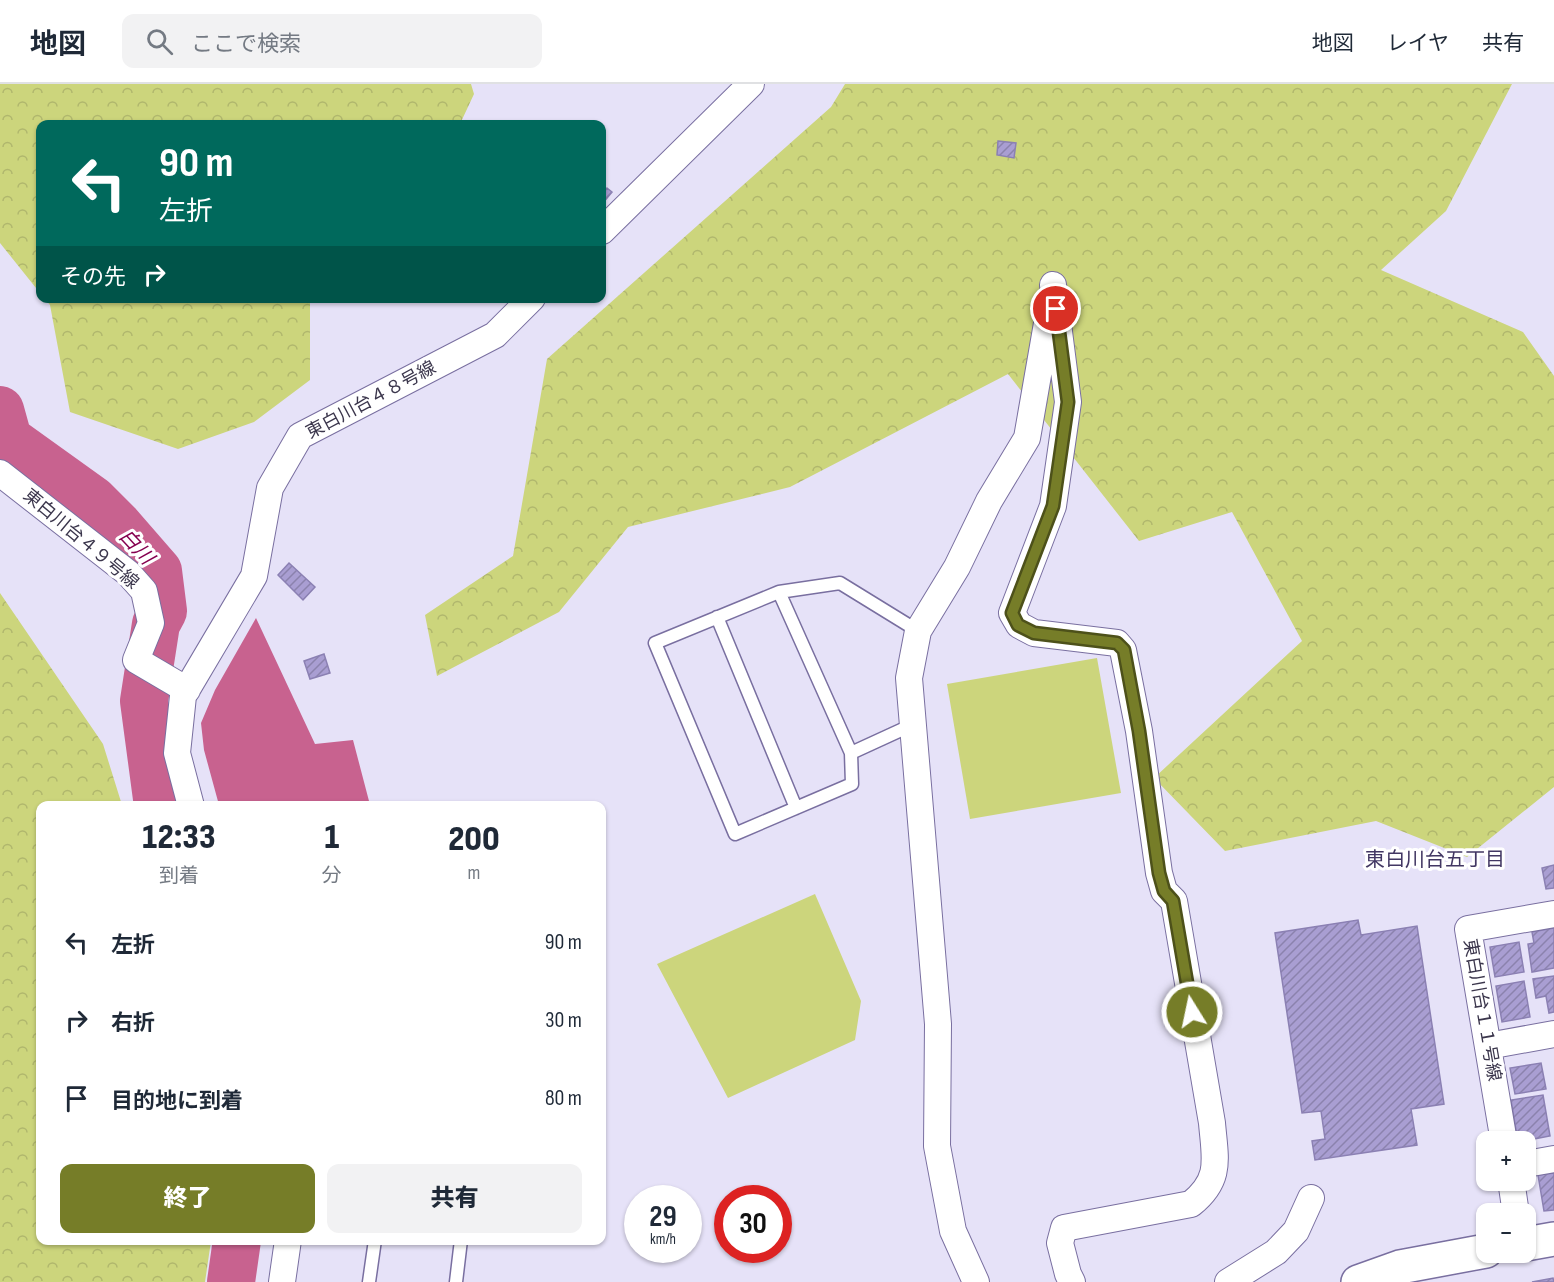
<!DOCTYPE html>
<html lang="ja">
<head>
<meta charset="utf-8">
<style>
  body { margin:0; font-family:"Sofia Sans Condensed","Noto Sans JP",sans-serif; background:#f2f2f3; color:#1f2937; height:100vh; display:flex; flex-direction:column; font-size:22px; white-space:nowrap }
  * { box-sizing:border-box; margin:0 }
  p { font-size:20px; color:#747a83 }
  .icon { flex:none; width:33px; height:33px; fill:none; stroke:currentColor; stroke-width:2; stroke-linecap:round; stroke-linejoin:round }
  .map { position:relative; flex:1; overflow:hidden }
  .drawer { position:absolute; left:36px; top:717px; width:570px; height:444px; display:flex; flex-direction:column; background:#fff; border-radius:12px; box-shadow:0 2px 4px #0004 }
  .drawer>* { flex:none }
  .banner { position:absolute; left:36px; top:36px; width:570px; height:183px; border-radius:12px; box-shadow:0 2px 4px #0004; background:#00695c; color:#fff; overflow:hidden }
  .fabs { position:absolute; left:1476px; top:1047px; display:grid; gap:12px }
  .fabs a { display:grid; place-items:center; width:60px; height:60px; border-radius:12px; background:#fff; box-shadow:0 2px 4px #0004; font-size:30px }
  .speed { position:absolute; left:624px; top:1101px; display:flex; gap:12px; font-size:30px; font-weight:700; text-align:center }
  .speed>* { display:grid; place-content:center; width:78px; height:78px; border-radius:50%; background:#fff; box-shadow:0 2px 4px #0004; line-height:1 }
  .speed small { font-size:15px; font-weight:400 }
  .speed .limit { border:9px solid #d22; background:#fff; color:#111 }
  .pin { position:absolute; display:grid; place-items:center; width:51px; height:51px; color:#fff; margin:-26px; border:3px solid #fff; border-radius:50%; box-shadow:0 2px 6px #0007 }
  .me { position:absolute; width:66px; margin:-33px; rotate:350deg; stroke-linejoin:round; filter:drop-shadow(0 0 4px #0008) }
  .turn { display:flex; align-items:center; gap:21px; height:126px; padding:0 24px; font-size:27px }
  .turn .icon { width:78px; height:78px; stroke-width:2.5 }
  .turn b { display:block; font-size:42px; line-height:51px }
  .then { display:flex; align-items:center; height:57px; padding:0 24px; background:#0003; gap:12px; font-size:22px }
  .eta { display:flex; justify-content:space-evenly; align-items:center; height:102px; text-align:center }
  .eta b { font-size:36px; font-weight:800; line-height:42px }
  .cta { display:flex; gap:12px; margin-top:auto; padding:12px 24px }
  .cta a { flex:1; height:69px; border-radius:12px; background:#767d28; color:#fff; font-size:24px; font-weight:800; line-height:69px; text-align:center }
  .cta a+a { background:#f2f2f3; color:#1f2937 }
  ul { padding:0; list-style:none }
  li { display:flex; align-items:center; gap:18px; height:78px; padding:0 24px }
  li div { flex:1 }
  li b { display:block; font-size:22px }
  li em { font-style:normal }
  header { display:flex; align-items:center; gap:36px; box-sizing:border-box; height:84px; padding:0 30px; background:#fff; border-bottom:2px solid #e0e1e3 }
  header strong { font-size:28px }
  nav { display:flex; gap:33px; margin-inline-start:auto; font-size:21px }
  .search { width:420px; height:54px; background:#f2f2f3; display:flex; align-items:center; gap:15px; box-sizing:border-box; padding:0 21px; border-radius:12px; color:#747a83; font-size:22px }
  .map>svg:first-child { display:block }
  .green { fill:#ccd57c }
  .forest { fill:url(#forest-crowns) }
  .water { fill:#c8628f }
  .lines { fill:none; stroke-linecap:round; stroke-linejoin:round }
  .river { stroke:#c8628f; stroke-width:48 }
  .building { fill:url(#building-hatch); stroke:#8b80b3; stroke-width:1.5 }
  .lane-casing { stroke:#796fa0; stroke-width:15 }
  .street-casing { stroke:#796fa0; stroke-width:28 }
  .secondary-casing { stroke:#796fa0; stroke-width:36 }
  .lane { stroke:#fff; stroke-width:12 }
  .street { stroke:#fff; stroke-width:26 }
  .secondary { stroke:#fff; stroke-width:33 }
  .route-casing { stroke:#4d511a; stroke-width:15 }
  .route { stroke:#767d28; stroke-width:10 }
  .labels { text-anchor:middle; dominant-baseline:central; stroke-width:6; stroke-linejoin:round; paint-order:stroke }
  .street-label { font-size:18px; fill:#3b364c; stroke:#fff }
  .water-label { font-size:20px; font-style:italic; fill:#85004f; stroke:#fff }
  .neighbourhood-label { font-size:20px; fill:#423763; stroke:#fff }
</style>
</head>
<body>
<header>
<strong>地図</strong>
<div class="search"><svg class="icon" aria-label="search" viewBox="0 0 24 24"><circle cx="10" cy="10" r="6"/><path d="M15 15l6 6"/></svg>ここで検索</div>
<nav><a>地図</a><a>レイヤ</a><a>共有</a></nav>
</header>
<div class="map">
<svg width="1554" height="1198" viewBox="0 0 1554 1198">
  <defs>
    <pattern id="forest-crowns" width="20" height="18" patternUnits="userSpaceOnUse" patternTransform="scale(1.5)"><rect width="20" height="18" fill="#ccd57c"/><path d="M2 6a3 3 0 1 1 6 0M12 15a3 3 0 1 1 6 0" fill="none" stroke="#b0b76d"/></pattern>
    <pattern id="building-hatch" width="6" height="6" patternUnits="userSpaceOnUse" patternTransform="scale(1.5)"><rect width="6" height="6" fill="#a99ed2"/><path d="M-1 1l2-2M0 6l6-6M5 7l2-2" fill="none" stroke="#8b82ad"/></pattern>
  </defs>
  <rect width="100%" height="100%" fill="#e6e2f8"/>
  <path class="green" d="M1097,574L1121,709L970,735L947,600Z
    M815,810L861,917L855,956L728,1014L657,880Z"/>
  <path class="forest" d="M0,0H471L474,10L460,40H40V209L0,159Z
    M845,0H1512L1446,127L1381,186L1523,248L1554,292V703L1467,773L1376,737L1225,767L1154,694L1302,557L1232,428L1139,457L1008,290L790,403L628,443L559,528L437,592L425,531L513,472L547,275L831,23Z
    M45,215H310V296L254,338L178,365L70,328L50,221Z
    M0,509L103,660L122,721L40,722V1156L211,1157L205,1198H0Z"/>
  <path class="water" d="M256,534L315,660L353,656L369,717L375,721H219L204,666L201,639L215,606Z"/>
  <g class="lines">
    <path class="river" d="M0,326L8,355L93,416L118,441L158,487L163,527L156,540L144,617L158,722
      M231,1198L237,1156"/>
  </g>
  <path class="building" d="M998,57L1016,59L1014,74L997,71Z
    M607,104L612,108L602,120V111Z
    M289,479L315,503L303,516L278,491Z
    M324,570L330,589L310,595L304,577Z
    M1554,781V804L1546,805L1542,784Z
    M1358,836L1361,851L1417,842L1444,1020L1411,1025L1417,1061L1315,1076L1312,1057L1325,1055L1321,1027L1302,1029L1275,849Z
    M1554,844V884L1532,888L1528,860L1534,859L1532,848Z
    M1519,858L1524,888L1495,893L1490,863Z
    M1554,892V928L1549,929L1546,912L1536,914L1533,895Z
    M1524,897L1530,933L1502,938L1496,902Z
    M1541,979L1546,1005L1515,1010L1510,984Z
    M1543,1011L1550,1052L1518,1058L1511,1016Z
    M1554,1089V1126L1544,1127L1538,1091Z
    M1553,1194L1554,1198H1532Z"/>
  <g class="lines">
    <g class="lane-casing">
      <path id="lane" d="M779,508L851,669L852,700L735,750L655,559L779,508L840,499L918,547
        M717,533L796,724
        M851,669L912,641
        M369,1198L375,1156
        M456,1198L461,1156"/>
    </g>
    <g class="street-casing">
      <path id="street" d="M602,147L751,0
        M1053,201L1068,318L1053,422L1012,529L1019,541L1034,549L1117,559L1123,566L1139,647L1159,789L1164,807L1174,817L1212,1039C1215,1075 1222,1095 1191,1120L1064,1144L1060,1159L1068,1190L1072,1198
        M0,389L128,489L144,507L151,539L136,576L187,606
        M191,722L177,669L183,612L254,492L270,404L300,352L495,251L532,214
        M1488,962L1554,950
        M1504,1058L1468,845L1554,830
        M1526,1080L1554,1075
        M1511,1096L1516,1130
        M282,1198L288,1156
        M976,1198L953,1147L937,1062L938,940L909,594L918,547L957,483L989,417L1027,354L1049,228
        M1228,1198L1276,1168L1296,1147L1311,1114"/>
    </g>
    <g class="secondary-casing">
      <path id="secondary" d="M1526,1160L1554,1155
        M1358,1198L1400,1183L1486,1167"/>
    </g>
    <use href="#lane" class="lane"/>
    <use href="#street" class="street"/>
    <use href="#secondary" class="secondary"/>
  </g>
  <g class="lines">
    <g class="route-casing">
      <path id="route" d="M1056,225L1068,318L1053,422L1012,529L1018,541L1034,549L1117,559L1124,566L1139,647L1159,789L1164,807L1173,817L1192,928"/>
    </g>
    <use href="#route" class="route"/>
  </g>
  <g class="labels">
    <g class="street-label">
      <text transform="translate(371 316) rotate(-28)">東白川台４８号線</text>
      <text transform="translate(81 455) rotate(40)">東白川台４９号線</text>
      <text transform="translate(1482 926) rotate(80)">東白川台１１号線</text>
    </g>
    <g class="water-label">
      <text transform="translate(136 463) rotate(47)">白川</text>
    </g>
    <g class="neighbourhood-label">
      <text x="1435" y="776">東白川台五丁目</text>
    </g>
  </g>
</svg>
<div class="fabs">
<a>+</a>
<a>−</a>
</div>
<div class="speed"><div>29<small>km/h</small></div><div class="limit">30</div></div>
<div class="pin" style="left:1056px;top:225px;background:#d93025"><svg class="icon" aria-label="arrive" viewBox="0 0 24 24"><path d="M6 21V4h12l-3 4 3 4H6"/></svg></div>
<svg class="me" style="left:1192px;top:928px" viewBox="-20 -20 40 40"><circle r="17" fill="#767d28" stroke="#fff" stroke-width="3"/><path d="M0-11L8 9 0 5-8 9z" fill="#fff"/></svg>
<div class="banner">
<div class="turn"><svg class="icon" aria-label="left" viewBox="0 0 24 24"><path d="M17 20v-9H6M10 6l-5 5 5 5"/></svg><div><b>90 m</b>左折</div></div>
<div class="then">その先<svg class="icon" aria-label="right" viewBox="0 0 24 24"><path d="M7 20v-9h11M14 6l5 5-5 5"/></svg></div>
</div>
<section class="drawer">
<div class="eta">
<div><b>12:33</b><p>到着</p></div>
<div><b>1</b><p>分</p></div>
<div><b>200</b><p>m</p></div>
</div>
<ul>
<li><svg class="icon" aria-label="left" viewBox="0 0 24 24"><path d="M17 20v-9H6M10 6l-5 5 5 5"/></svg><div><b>左折</b></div><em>90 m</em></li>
<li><svg class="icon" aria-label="right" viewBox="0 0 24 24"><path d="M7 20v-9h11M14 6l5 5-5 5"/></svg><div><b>右折</b></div><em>30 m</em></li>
<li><svg class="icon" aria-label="arrive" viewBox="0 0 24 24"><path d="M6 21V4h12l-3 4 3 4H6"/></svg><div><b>目的地に到着</b></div><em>80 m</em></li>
</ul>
<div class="cta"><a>終了</a><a>共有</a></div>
</section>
</div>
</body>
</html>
